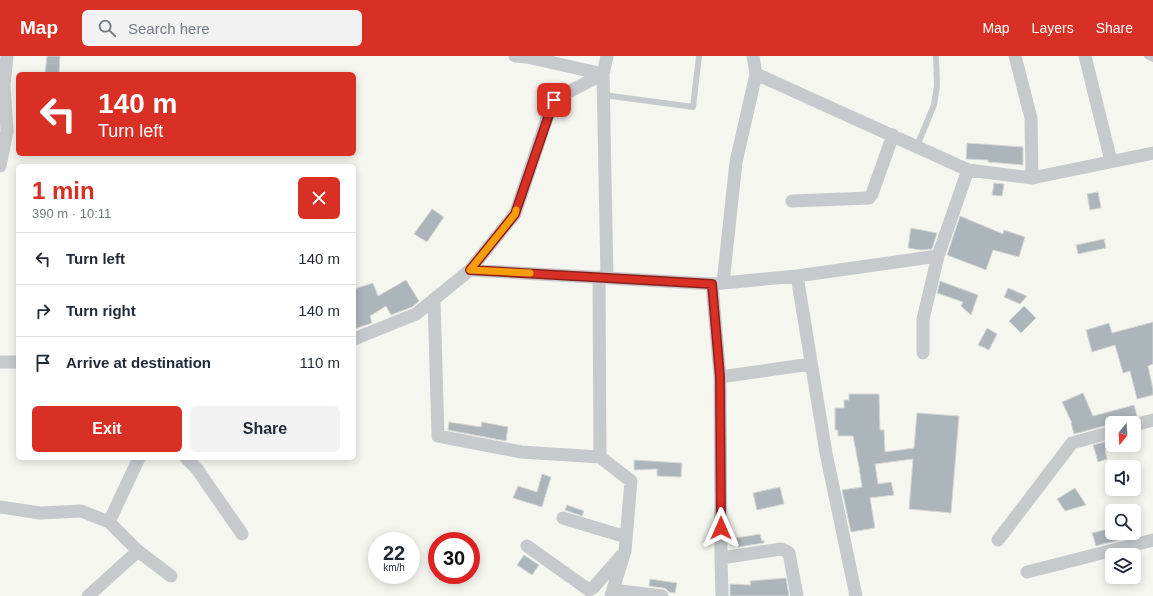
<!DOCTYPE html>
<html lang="en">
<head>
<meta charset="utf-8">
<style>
  body { margin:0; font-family:Helvetica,sans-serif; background:#f2f2f3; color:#1f2937; height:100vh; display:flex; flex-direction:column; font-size:15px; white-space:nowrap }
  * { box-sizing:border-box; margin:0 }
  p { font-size:13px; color:#747a83 }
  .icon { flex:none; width:22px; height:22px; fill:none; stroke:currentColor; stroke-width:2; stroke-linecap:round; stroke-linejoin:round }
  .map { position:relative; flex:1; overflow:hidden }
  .side { position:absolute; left:16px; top:108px; width:340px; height:296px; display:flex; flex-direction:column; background:#fff; border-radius:6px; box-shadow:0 2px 10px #0003 }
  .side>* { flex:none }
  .guide { position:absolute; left:16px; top:16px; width:340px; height:84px; border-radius:6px; box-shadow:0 2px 10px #0003; background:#d93025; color:#fff; overflow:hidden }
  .needle { width:26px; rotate:198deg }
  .controls { position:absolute; left:1105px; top:360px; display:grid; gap:8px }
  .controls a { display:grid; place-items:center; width:36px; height:36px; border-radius:6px; background:#fff; box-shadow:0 2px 10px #0003; font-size:20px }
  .speed { position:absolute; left:368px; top:476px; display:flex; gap:8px; font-size:20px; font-weight:700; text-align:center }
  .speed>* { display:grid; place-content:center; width:52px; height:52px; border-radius:50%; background:#fff; box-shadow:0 2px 10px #0003; line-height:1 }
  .speed small { font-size:10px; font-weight:400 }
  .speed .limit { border:6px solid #d22; background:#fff; color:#111 }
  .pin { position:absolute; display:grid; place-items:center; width:34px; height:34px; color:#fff; margin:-17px; border-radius:8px; box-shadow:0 2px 6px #0006 }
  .me { position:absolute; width:44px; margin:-22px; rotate:0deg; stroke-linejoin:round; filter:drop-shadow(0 0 3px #0008) }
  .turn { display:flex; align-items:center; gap:14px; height:84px; padding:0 16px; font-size:18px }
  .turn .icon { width:52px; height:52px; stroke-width:2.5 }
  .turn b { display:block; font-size:28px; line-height:34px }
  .round { display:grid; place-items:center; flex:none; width:42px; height:42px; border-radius:6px; background:#f2f2f3 }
  .headline { display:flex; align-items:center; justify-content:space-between; height:68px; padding:0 16px }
  h1 { font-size:24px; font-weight:700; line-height:30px; color:#d93025 }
  .action { display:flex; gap:8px; margin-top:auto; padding:8px 16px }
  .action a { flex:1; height:46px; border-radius:6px; background:#d93025; color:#fff; font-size:16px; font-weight:700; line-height:46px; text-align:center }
  .action a+a { background:#f2f2f3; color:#1f2937 }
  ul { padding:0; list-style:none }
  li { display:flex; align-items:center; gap:12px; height:52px; padding:0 16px; border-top:1px solid #e0e1e3 }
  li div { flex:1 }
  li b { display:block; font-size:15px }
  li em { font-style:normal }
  header { display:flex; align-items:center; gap:24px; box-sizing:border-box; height:56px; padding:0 20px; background:#d93025; color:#fff }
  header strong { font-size:19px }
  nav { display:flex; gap:22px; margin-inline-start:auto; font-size:14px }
  .search { width:280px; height:36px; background:#f2f2f3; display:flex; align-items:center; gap:10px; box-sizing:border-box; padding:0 14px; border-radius:6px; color:#747a83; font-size:15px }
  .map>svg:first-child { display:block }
  .building { fill:#acb5ba; stroke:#d7d7d4 }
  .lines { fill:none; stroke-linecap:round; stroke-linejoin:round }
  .service { stroke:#c7cacd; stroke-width:6 }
  .minor { stroke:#c7cacd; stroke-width:13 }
  .route-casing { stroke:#8d1f18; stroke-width:10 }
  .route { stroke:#d93025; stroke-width:7 }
  .slow { stroke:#f59e0b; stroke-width:7 }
</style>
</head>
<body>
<header>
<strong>Map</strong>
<div class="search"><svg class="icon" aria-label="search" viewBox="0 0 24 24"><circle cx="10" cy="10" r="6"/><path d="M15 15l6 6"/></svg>Search here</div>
<nav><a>Map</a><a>Layers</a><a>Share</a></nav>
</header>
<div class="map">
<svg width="1153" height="540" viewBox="0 0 1153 540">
  <rect width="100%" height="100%" fill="#f6f6f1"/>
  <path class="building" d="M47,0H60L59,18H45Z
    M967,87L1023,91V109L988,106V104L966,103Z
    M994,127L1004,128L1002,140L992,139Z
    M1098,136L1101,152L1090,154L1087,138Z
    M432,153L444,161L427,186L414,178Z
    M960,160L1003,178L1004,174L1025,181L1019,201L993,194L986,214L947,199Z
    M911,172L937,177L932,193L921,194L908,192Z
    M1104,183L1106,192L1078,198L1076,189Z
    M406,224L419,245L412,251L391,259L386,250L370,260L372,267L354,273V233L373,227L378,240Z
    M940,225L978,239L971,259L961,250L963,246L937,237Z
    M1008,232L1027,240L1020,248L1004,241Z
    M1024,250L1036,262L1021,277L1009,265Z
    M1153,266V308L1148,310L1153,333V339L1137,343L1130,315L1123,317L1115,289L1092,296L1086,274L1109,267L1112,277Z
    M987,272L997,278L989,294L978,289Z
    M1083,337L1093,360L1134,349L1137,360L1132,361L1127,366L1122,367H1112V368L1074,378L1071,367H1072L1062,346Z
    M849,338H879L880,374H884L885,396L914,392L917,357L959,360L951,457L909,453L913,403L875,408L878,428L891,426L894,439L870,442L875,472L851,476L842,434L862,431L859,411L853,380H838V374H835V352H844V344H849Z
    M449,366L481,371L482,366L508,371L506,385L448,374Z
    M1112,384V392L1105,394L1107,403L1098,406L1093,389Z
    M634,404L682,407L681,421L657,420V413L634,414Z
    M542,418L551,421L542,451L513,442L518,430L537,436Z
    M780,431L784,448L757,454L753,437Z
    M1075,432L1086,449L1065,455L1057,443Z
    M567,449L584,455L582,460L565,454Z
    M1112,472V477H1117L1119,484L1096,490L1092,477Z
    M760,478L762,485L764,484V487L738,491L736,482Z
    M524,499L539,509L532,519L517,509Z
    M1112,503V518H1107L1105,505Z
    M786,522L789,540H730V528L751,529L750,525Z
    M650,523L677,527L675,537L669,536L666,533L663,532L649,530Z"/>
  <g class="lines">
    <path class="service" d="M1147,0L1153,3
      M604,39L693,51L699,0
      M917,90L934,49L937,30L936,0"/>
    <path class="minor" d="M515,0L527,1L603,18L607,222
      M1015,0L1031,62L1032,122
      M1085,0L1111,105
      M756,18L968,114L1032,122L1153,97
      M0,110L7,75L4,29L7,0
      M792,145L869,142L872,138L893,79
      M470,214L712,228L797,220L938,200
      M797,220L826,397L856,540
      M599,221L600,401L631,425L625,495L611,540
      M723,227L736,106L756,18L753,0
      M712,228L720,321L721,502L722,540
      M434,243L438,380L521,396L600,401
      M354,283L416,258L470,214L515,158L553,44L603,18L607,0
      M923,297V263L938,200L968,114
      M0,306H18
      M720,321L811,308
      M1134,369L1153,364
      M186,402L197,413L242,478
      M0,451L40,457L81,455L109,466L138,495L171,520
      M563,462L626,481
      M109,466L139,402
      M998,484L1072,387L1112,376
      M527,490L589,534L593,532L621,500
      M721,502L781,493L786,495L789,497L797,540
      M1027,516L1153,484
      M613,534L662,540
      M88,540L138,495"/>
  </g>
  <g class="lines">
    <g class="route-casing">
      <path id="route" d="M554,44L515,158L470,214L712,228L720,321L721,472"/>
    </g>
    <use href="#route" class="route"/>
    <path class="slow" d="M516,154L515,158L470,214L530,217"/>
  </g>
</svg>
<div class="controls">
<a><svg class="needle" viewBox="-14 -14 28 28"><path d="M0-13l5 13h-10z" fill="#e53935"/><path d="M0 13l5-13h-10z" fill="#747a83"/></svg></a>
<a><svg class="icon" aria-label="sound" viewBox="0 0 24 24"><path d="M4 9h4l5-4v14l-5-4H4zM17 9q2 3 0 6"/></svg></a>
<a><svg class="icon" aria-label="search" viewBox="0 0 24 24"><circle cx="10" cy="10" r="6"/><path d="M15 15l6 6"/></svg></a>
<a><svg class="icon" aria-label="layers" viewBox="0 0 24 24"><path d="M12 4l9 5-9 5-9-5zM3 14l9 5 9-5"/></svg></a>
</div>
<div class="speed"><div>22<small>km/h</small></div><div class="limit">30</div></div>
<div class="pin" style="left:554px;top:44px;background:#d93025"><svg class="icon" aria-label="arrive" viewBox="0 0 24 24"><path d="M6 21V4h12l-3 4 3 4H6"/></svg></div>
<svg class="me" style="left:721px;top:472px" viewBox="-20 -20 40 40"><path d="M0-17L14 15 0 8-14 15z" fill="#d93025" stroke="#fff" stroke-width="4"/></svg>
<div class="guide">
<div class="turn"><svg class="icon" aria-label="left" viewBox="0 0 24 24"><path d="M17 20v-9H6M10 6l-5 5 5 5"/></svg><div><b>140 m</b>Turn left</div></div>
</div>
<section class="side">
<div class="headline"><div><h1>1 min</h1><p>390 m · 10:11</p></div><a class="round" style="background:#d93025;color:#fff"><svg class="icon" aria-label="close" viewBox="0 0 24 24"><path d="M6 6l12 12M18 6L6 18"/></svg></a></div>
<ul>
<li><svg class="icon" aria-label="left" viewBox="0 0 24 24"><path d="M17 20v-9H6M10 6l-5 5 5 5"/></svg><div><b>Turn left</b></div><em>140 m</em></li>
<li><svg class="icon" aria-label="right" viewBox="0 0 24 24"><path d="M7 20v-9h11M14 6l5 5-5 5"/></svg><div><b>Turn right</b></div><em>140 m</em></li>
<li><svg class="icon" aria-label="arrive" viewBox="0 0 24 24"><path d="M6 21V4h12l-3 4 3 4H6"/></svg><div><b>Arrive at destination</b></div><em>110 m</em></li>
</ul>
<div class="action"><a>Exit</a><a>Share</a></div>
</section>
</div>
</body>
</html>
